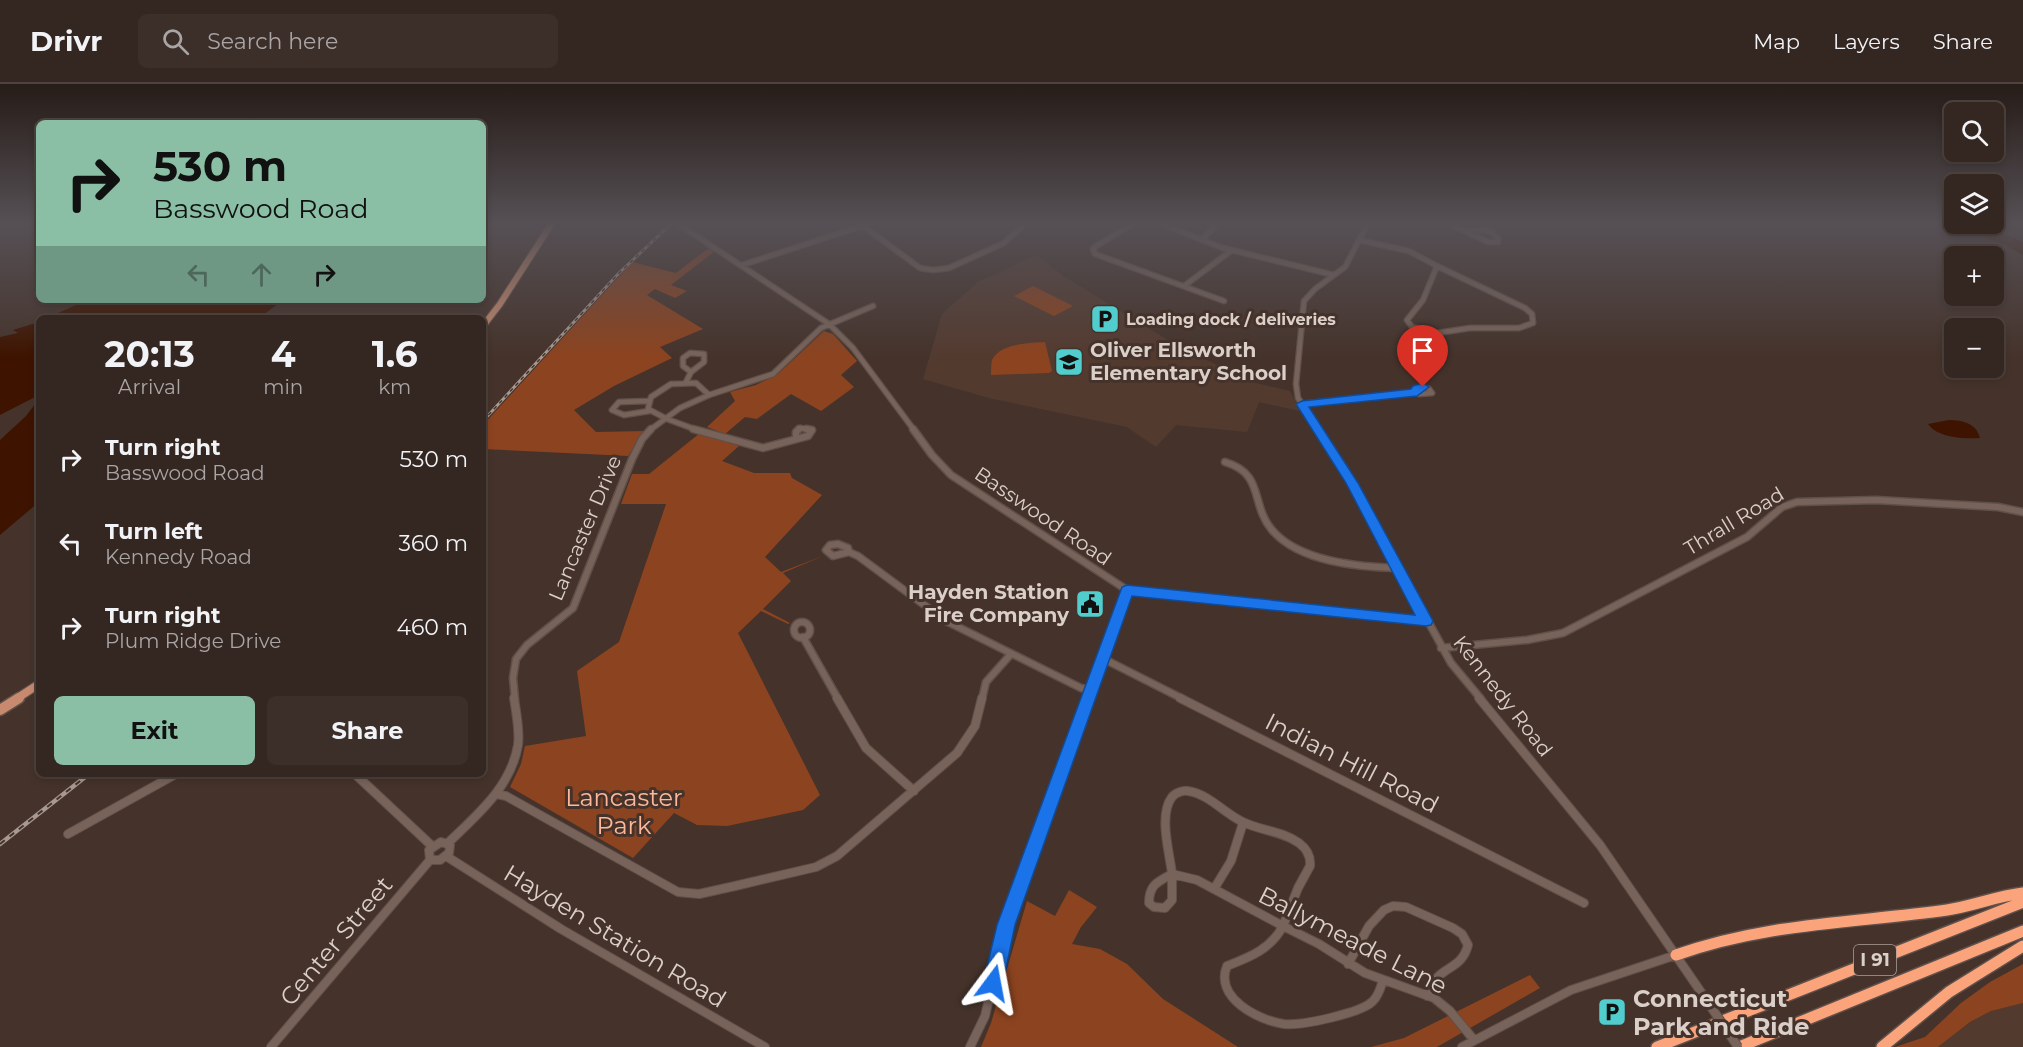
<!DOCTYPE html>
<html lang="en">
<head>
<meta charset="utf-8">
<style>
  body { margin:0; font-family:Montserrat,sans-serif; background:#3c2e29; color:#f1f3f6; height:100vh; display:flex; flex-direction:column; font-size:22px; white-space:nowrap }
  * { box-sizing:border-box; margin:0 }
  p { font-size:20px; color:#a9a5a5 }
  .icon { flex:none; width:33px; height:33px; fill:none; stroke:currentColor; stroke-width:2; stroke-linecap:round; stroke-linejoin:round }
  .map { position:relative; flex:1; overflow:hidden }
  .details { position:absolute; left:36px; top:231px; width:450px; height:462px; display:flex; flex-direction:column; background:#342620; border-radius:9px; box-shadow:0 3px 9px #0003,0 0 0 2px #4e433e }
  .details>* { flex:none }
  .top-card { position:absolute; left:36px; top:36px; width:450px; height:183px; border-radius:9px; box-shadow:0 3px 9px #0003,0 0 0 2px #4e433e; background:#8abfa5; color:#111; overflow:hidden }
  .buttons { position:absolute; left:1944px; top:18px; display:grid; gap:12px }
  .buttons a { display:grid; place-items:center; width:60px; height:60px; border-radius:9px; background:#342620; box-shadow:0 3px 9px #0003,0 0 0 2px #4e433e; font-size:30px }
  .pin { position:absolute; display:grid; place-items:center; width:51px; height:51px; color:#fff; margin:-62px -26px; border-radius:50% 50% 50% 0; rotate:-45deg; box-shadow:0 0 6px #0007 }
  .pin .icon { rotate:45deg }
  .me { position:absolute; width:66px; margin:-33px; rotate:13deg; stroke-linejoin:round; filter:drop-shadow(0 0 4px #0008) }
  .turn { display:flex; align-items:center; gap:21px; height:126px; padding:0 18px; font-size:27px }
  .turn .icon { width:78px; height:78px; stroke-width:2.5 }
  .turn b { display:block; font-size:42px; line-height:51px }
  .lanes { display:flex; align-items:center; height:57px; padding:0 18px; background:#0003; justify-content:center; gap:30px; direction:ltr }
  .lanes .off { opacity:.35 }
  .eta { display:flex; justify-content:space-evenly; align-items:center; height:102px; text-align:center }
  .eta b { font-size:36px; font-weight:700; line-height:42px }
  .action { display:flex; gap:12px; margin-top:auto; padding:12px 18px }
  .action a { flex:1; height:69px; border-radius:9px; background:#8abfa5; color:#111; font-size:24px; font-weight:700; line-height:69px; text-align:center }
  .action a+a { background:#3c2e29; color:#f1f3f6 }
  ul { padding:0; list-style:none }
  li { display:flex; align-items:center; gap:18px; height:84px; padding:0 18px }
  li div { flex:1 }
  li b { display:block; font-size:22px }
  li em { font-style:normal }
  header { display:flex; align-items:center; gap:36px; box-sizing:border-box; height:84px; padding:0 30px; background:#342620; border-bottom:2px solid #4e433e }
  header strong { font-size:28px }
  nav { display:flex; gap:33px; margin-inline-start:auto; font-size:21px }
  .search { width:420px; height:54px; background:#3c2e29; display:flex; align-items:center; gap:15px; box-sizing:border-box; padding:0 21px; border-radius:9px; color:#a9a5a5; font-size:22px }
  .map>svg:first-child { display:block }
  .built { fill:#533a2f }
  .green { fill:#8c431f }
  .water { fill:#3e1400 }
  .lines { fill:none; stroke-linecap:round; stroke-linejoin:round }
  .minor-far2-casing { stroke:#60504a; stroke-width:7 }
  .minor-far1-casing { stroke:#60504a; stroke-width:9 }
  .minor-casing { stroke:#60504a; stroke-width:10 }
  .major-far2-casing { stroke:#60504a; stroke-width:8 }
  .major-far1-casing { stroke:#60504a; stroke-width:10 }
  .major-casing { stroke:#60504a; stroke-width:13 }
  .highway-casing { stroke:#60504a; stroke-width:14 }
  .minor-far2 { stroke:#78635a; stroke-width:4.5 }
  .minor-far1 { stroke:#78635a; stroke-width:6 }
  .minor { stroke:#78635a; stroke-width:8 }
  .major-far2 { stroke:#c78a6e; stroke-width:6 }
  .major-far1 { stroke:#c78a6e; stroke-width:8 }
  .major { stroke:#c78a6e; stroke-width:10 }
  .highway { stroke:#fba47c; stroke-width:11 }
  .rail-far1-casing { stroke:#a79892; stroke-width:3 }
  .rail-casing { stroke:#a79892; stroke-width:4.5 }
  .rail-far1 { stroke:#45332b; stroke-width:1.5; stroke-dasharray:4; stroke-linecap:butt }
  .rail { stroke:#45332b; stroke-width:2; stroke-dasharray:6; stroke-linecap:butt }
  .minor-bridge-casing { stroke:#60504a; stroke-width:10; stroke-linecap:butt }
  .minor-bridge { stroke:#78635a; stroke-width:8 }
  .route { fill:#1a73e8; stroke:#114b97; stroke-width:1.5 }
  .labels { text-anchor:middle; dominant-baseline:central; stroke-width:6; stroke-linejoin:round; paint-order:stroke }
  .far-poi-label { font-size:16px; font-weight:bold; fill:#dbcfca; stroke:#45332b; text-anchor:start }
  .shield { fill:#45332b; stroke:#aea09a; stroke-width:1.5 }
  .shield-label { font-size:18px; font-weight:bold; fill:#dbcfca }
  .poi-label { font-size:20px; font-weight:bold; fill:#dbcfca; stroke:#45332b; text-anchor:start }
  .street-label { font-size:20px; fill:#dbcfca; stroke:#45332b }
  .near-street-label { font-size:24px; fill:#dbcfca; stroke:#45332b }
  .near-park-label { font-size:24px; fill:#fdb899; stroke:#45332b }
  .near-poi-label { font-size:24px; font-weight:bold; fill:#dbcfca; stroke:#45332b; text-anchor:start }
</style>
</head>
<body>
<header>
<strong>Drivr</strong>
<div class="search"><svg class="icon" aria-label="search" viewBox="0 0 24 24"><circle cx="10" cy="10" r="6"/><path d="M15 15l6 6"/></svg>Search here</div>
<nav><a>Map</a><a>Layers</a><a>Share</a></nav>
</header>
<div class="map">
<svg width="2023" height="963" viewBox="0 0 2023 963">
  <rect width="100%" height="100%" fill="#45332b"/>
  <path class="built" d="M1036,171L1065,193L1176,261L1252,298L1290,307L1300,327L1259,318L1247,348L1176,341L1156,363L1127,343L989,314L923,295L942,230L978,198Z
    M2023,919V963H1938L1970,938L1991,927Z"/>
  <path class="green" d="M710,163L715,167L671,201L687,207L675,214L655,205L647,211L703,245L660,263L672,274L614,302L574,326L596,348L645,347L628,372L483,365V341L632,178L676,189Z
    M1033,202L1073,222L1054,232L1014,212Z
    M824,247L833,250L857,277L841,291L854,303L821,327L791,310L757,335L745,333L725,350L707,343L735,317L730,308L756,301L778,290Z
    M1045,258L1052,287L1049,289L991,291C991,287 991,280 992,276C1001,259 1029,259 1045,258Z
    M700,349L739,362L722,377L754,389H790L792,394L822,411L765,473L781,488L823,472L783,489L791,497L763,525L790,539L788,540L761,527L738,549L820,711L803,726L727,742L697,741L674,729L633,774L510,703L521,680L525,662L586,652L577,587L619,558L666,420H621L632,390H649Z
    M1069,806L1097,823L1081,843L1072,860L1100,865L1127,880L1163,915L1238,963H981L991,939L1027,817L1055,832Z
    M2023,880V919L1991,927L1970,938L1938,963H1895L1925,953L1961,919L1990,898Z
    M1530,891L1540,904L1437,963H1371L1404,954Z"/>
  <path class="water" d="M1946,139L1980,140L2023,158V171L2003,160Z
    M87,216H283L259,234H47Z
    M39,238V311L0,331V253L18,249L13,246Z
    M39,315V418L0,451V356L26,332Z
    M1949,336C1963,336 1977,340 1980,354C1964,355 1938,354 1928,340Z"/>
  <g class="lines">
    <g class="minor-far2-casing">
      <path id="minor-far2" d="M677,139L829,240L853,264L914,346
        M1135,139L1096,162L1093,165L1095,170L1224,217
        M1159,139L1223,164L1334,191
        M1446,139L1465,147
        M862,141L920,184L933,186L949,184L1004,159L1026,139
        M1484,146L1492,148L1498,154V158H1488L1465,147Z
        M1202,156L1218,139
        M1359,156L1409,167L1437,182
        M742,181L871,139
        M1437,182L1525,224L1532,230L1533,239L1519,244H1470L1437,249L1412,243L1407,236L1423,216Z
        M1184,202L1232,166
        M690,269L704,270V278L691,288L683,282V274Z
        M686,298L691,288
        M1420,303L1429,305L1432,309L1419,310L1416,305Z
        M648,317L619,318L612,326L624,331L649,327
        M1302,320L1417,308
        M650,346L680,324L709,311L773,290L821,244L873,222
        M697,346L667,335L648,325L651,313L671,300L696,299L709,311
        M798,346L800,344L812,346
        M1319,346L1298,314L1296,300L1304,217L1315,205L1345,183L1368,139"/>
    </g>
    <g class="minor-far1-casing">
      <path id="minor-far1" d="M693,345L763,364L808,352L812,346L806,345
        M913,345L932,371L951,391L1127,506L1426,537
        M1318,345L1352,399L1451,579L1481,615
        M796,354V348L799,345
        M1225,378C1265,390 1250,420 1272,446C1299,478 1358,483 1397,484
        M838,460L848,464L849,468L833,472L826,466L830,461Z
        M849,468L858,472L946,537L1081,604L1090,606
        M794 546a8 8 0 1 1 16 0a8 8 0 1 1-16 0Z
        M803,553L838,615
        M1441,564L1527,556L1563,549L1747,453L1782,423L1797,418L1876,416L1998,423L2023,428
        M1102,574L1183,615
        M515,615L513,594L516,575L527,561L573,524L632,375L642,355L651,345
        M982,615L986,598L1011,570
        M1088,615L1127,506"/>
    </g>
    <g class="minor-casing">
      <path id="minor" d="M837,614L866,664L914,707
        M1180,614L1584,819
        M1479,614L1600,761L1703,911
        M355,690L432,762
        M497,710L506,712L678,808L699,810L735,802L816,783L837,772L957,669L975,642L982,614
        M68,750L176,690
        M441,758L450,761L449,769L440,776H430L429,766Z
        M448,759C477,731 511,703 518,661C520,646 516,628 514,614
        M446,772L561,845L765,963
        M1172,790L1197,796L1283,842
        M1172,790V816L1165,824L1154,823L1149,819C1149,801 1157,798 1172,790Z
        M1172,790C1170,770 1158,731 1172,713C1175,709 1183,706 1188,707C1208,710 1222,727 1239,736C1258,747 1281,746 1299,759C1307,765 1311,772 1310,782L1298,804L1283,842
        M1214,805L1231,777L1243,739
        M1283,842L1319,860L1365,889L1434,914L1450,927L1474,956
        M1283,842C1271,865 1250,873 1227,882C1214,913 1257,936 1284,940C1301,942 1362,929 1373,917C1379,911 1381,903 1383,896
        M1348,880L1369,842L1384,826L1393,822L1406,823L1453,844L1462,850L1468,861C1461,889 1436,880 1427,912
        M271,963L430,776
        M970,963L985,932L1006,841L1088,614
        M1462,963L1571,906L1676,871"/>
    </g>
    <g class="major-far2-casing">
      <path id="major-far2" d="M483,242L500,220L552,139"/>
    </g>
    <g class="major-far1-casing">
      <path id="major-far1" d="M16,615L39,600"/>
    </g>
    <g class="major-casing">
      <path id="major" d="M0,626L19,614"/>
    </g>
    <g class="highway-casing">
      <path id="highway" d="M1676,871C1766,839 1854,839 1947,826C1973,822 1997,812 2023,809
        M1657,963L2023,818
        M1739,963L2023,847
        M1882,963L1949,908L2023,862"/>
    </g>
    <use href="#minor-far2" class="minor-far2"/>
    <use href="#minor-far1" class="minor-far1"/>
    <use href="#minor" class="minor"/>
    <use href="#major-far2" class="major-far2"/>
    <use href="#major-far1" class="major-far1"/>
    <use href="#major" class="major"/>
    <use href="#highway" class="highway"/>
    <g class="rail-far1-casing">
      <path id="rail-far1" d="M483,337L619,189L672,139"/>
    </g>
    <g class="rail-casing">
      <path id="rail" d="M0,760L89,690"/>
    </g>
    <use href="#rail-far1" class="rail-far1"/>
    <use href="#rail" class="rail"/>
    <g class="minor-bridge-casing">
      <path id="minor-bridge" d="M1703,911L1738,963"/>
    </g>
    <use href="#minor-bridge" class="minor-bridge"/>
  </g>
  <linearGradient id="sky" x2="0" y2="1"><stop stop-color="#261c18"/><stop offset="0.51" stop-color="#565055"/><stop offset="1" stop-color="#565055" stop-opacity="0"/></linearGradient>
  <rect width="2023" height="273" fill="url(#sky)"/>
  <path class="route" d="M1423,299L1429,303L1417,312L1309,323L1358,399L1433,537L1431,541L1426,542L1132,512L1015,841L1003,899L1000,905L993,908L986,905L983,899L997,841L1122,503L1127,501L1415,531L1346,399L1296,320L1302,317L1411,305L1413,302Z"/>
  <defs>
    <g id="parking-square" transform="scale(1.5)"><rect x="-9" y="-9" width="18" height="18" rx="4" fill="#52cdcd" stroke="#45332b"/><path d="M-3.5-5.5H1a3.5 3.5 0 0 1 0 7H-1V5.5H-3.5ZM-1-3.4V-.6H.8a1.4 1.4 0 0 0 0-2.8Z" fill="#111"/></g>
    <g id="school-square" transform="scale(1.5)"><rect x="-9" y="-9" width="18" height="18" rx="4" fill="#52cdcd" stroke="#45332b"/><path d="M0-5L7-2L0 1L-7-2ZM-4 1L0 2.5L4 1V4Q0 6-4 4Z" fill="#111"/></g>
    <g id="civic-square" transform="scale(1.5)"><rect x="-9" y="-9" width="18" height="18" rx="4" fill="#52cdcd" stroke="#45332b"/><path d="M-.6-6.5H3V-4.5H.6V-3L4-1V1h2V6H-6V1h2V-1L-.6-3ZM-1.2 2.5V6h2.4V2.5Z" fill="#111"/></g>
  </defs>
  <g fill-rule="evenodd">
    <use href="#parking-square" x="1105" y="235"/>
    <use href="#school-square" x="1069" y="278"/>
    <use href="#civic-square" x="1090" y="520"/>
    <use href="#parking-square" x="1612" y="928"/>
  </g>
  <g class="labels">
    <g class="far-poi-label">
      <text x="1126" y="235">Loading dock / deliveries</text>
    </g>
    <rect class="shield" x="1854" y="861" width="42" height="30" rx="4.5"/>
    <g class="shield-label">
      <text x="1875" y="876">I 91</text>
    </g>
    <g class="poi-label">
      <text x="1090" y="266">Oliver Ellsworth<tspan x="1090" dy="23">Elementary School</tspan></text>
      <text x="1069" y="508" text-anchor="end">Hayden Station<tspan x="1069" dy="23">Fire Company</tspan></text>
    </g>
    <g class="street-label">
      <text transform="translate(1043 432) rotate(34)">Basswood Road</text>
      <text transform="translate(1734 437) rotate(-31)">Thrall Road</text>
      <text transform="translate(585 444) rotate(-67)">Lancaster Drive</text>
      <text transform="translate(1503 612) rotate(52)">Kennedy Road</text>
    </g>
    <g class="near-street-label">
      <text transform="translate(1352 679) rotate(27)">Indian Hill Road</text>
      <text transform="translate(615 852) rotate(31)">Hayden Station Road</text>
      <text transform="translate(1353 856) rotate(27)">Ballymeade Lane</text>
      <text transform="translate(336 857) rotate(-50)">Center Street</text>
    </g>
    <g class="near-park-label">
      <text x="624" y="713">Lancaster<tspan x="624" dy="28">Park</tspan></text>
    </g>
    <g class="near-poi-label">
      <text x="1633" y="914">Connecticut<tspan x="1633" dy="28">Park and Ride</tspan></text>
    </g>
  </g>
</svg>
<div class="buttons">
<a><svg class="icon" aria-label="search" viewBox="0 0 24 24"><circle cx="10" cy="10" r="6"/><path d="M15 15l6 6"/></svg></a>
<a><svg class="icon" aria-label="layers" viewBox="0 0 24 24"><path d="M12 4l9 5-9 5-9-5zM3 14l9 5 9-5"/></svg></a>
<a>+</a>
<a>−</a>
</div>
<div class="pin" style="left:1423px;top:303px;background:#d93025"><svg class="icon" aria-label="arrive" viewBox="0 0 24 24"><path d="M6 21V4h12l-3 4 3 4H6"/></svg></div>
<svg class="me" style="left:993px;top:899px" viewBox="-20 -20 40 40"><path d="M0-17L14 15 0 8-14 15z" fill="#1a73e8" stroke="#fff" stroke-width="4"/></svg>
<div class="top-card">
<div class="turn"><svg class="icon" aria-label="right" viewBox="0 0 24 24"><path d="M7 20v-9h11M14 6l5 5-5 5"/></svg><div><b>530 m</b>Basswood Road</div></div>
<div class="lanes"><svg class="icon off" aria-label="left" viewBox="0 0 24 24"><path d="M17 20v-9H6M10 6l-5 5 5 5"/></svg><svg class="icon off" aria-label="ahead" viewBox="0 0 24 24"><path d="M12 20V5M6 11l6-6 6 6"/></svg><svg class="icon" aria-label="right" viewBox="0 0 24 24"><path d="M7 20v-9h11M14 6l5 5-5 5"/></svg></div>
</div>
<section class="details">
<div class="eta">
<div><b>20:13</b><p>Arrival</p></div>
<div><b>4</b><p>min</p></div>
<div><b>1.6</b><p>km</p></div>
</div>
<ul>
<li><svg class="icon" aria-label="right" viewBox="0 0 24 24"><path d="M7 20v-9h11M14 6l5 5-5 5"/></svg><div><b>Turn right</b><p>Basswood Road</p></div><em>530 m</em></li>
<li><svg class="icon" aria-label="left" viewBox="0 0 24 24"><path d="M17 20v-9H6M10 6l-5 5 5 5"/></svg><div><b>Turn left</b><p>Kennedy Road</p></div><em>360 m</em></li>
<li><svg class="icon" aria-label="right" viewBox="0 0 24 24"><path d="M7 20v-9h11M14 6l5 5-5 5"/></svg><div><b>Turn right</b><p>Plum Ridge Drive</p></div><em>460 m</em></li>
</ul>
<div class="action"><a>Exit</a><a>Share</a></div>
</section>
</div>
</body>
</html>
